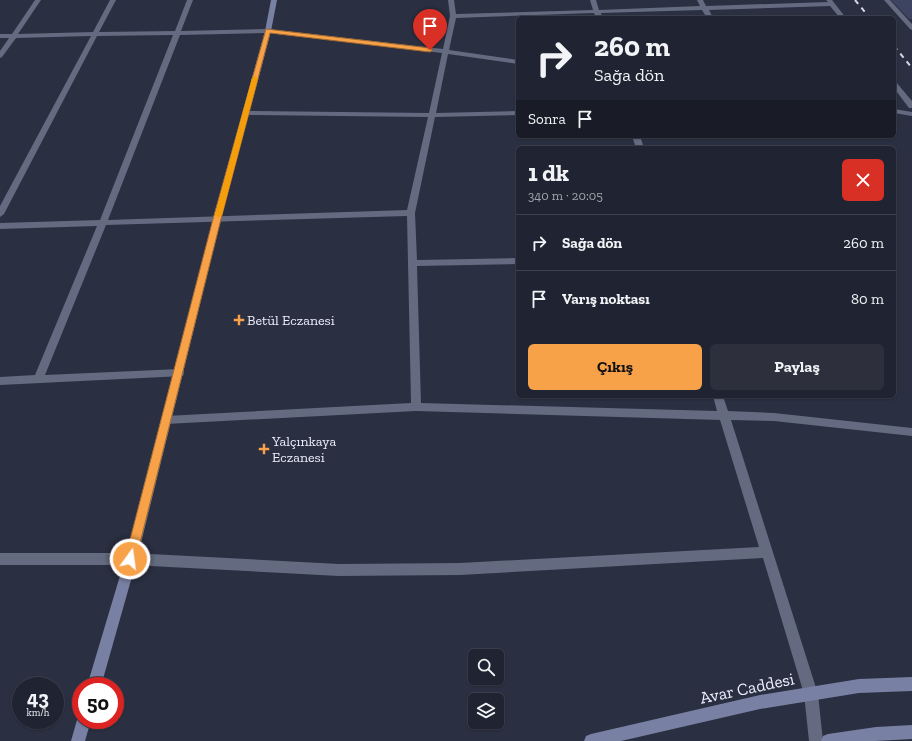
<!DOCTYPE html>
<html lang="tr">
<head>
<meta charset="utf-8">
<style>
  body { margin:0; font-family:"Zilla Slab",serif; background:#2d2f3d; color:#f1f3f6; height:100vh; display:flex; flex-direction:column; font-size:15px; white-space:nowrap }
  * { box-sizing:border-box; margin:0 }
  p { font-size:13px; color:#a2a4ab }
  .icon { flex:none; width:22px; height:22px; fill:none; stroke:currentColor; stroke-width:2; stroke-linecap:round; stroke-linejoin:round }
  .map { position:relative; flex:1; overflow:hidden }
  .panel { position:absolute; left:516px; top:146px; width:380px; height:252px; display:flex; flex-direction:column; background:#202331; border-radius:6px; box-shadow:0 1px 3px #0004,0 0 0 1px #3d404d }
  .panel>* { flex:none }
  .top-card { position:absolute; left:516px; top:16px; width:380px; height:122px; border-radius:6px; box-shadow:0 1px 3px #0004,0 0 0 1px #3d404d; background:#202331; color:#f1f3f6; overflow:hidden }
  .buttons { position:absolute; left:468px; top:649px; display:grid; gap:8px }
  .buttons a { display:grid; place-items:center; width:36px; height:36px; border-radius:6px; background:#202331; box-shadow:0 1px 3px #0004,0 0 0 1px #3d404d; font-size:20px }
  .speed { position:absolute; left:12px; top:677px; display:flex; gap:8px; font-size:20px; font-weight:700; text-align:center }
  .speed>* { display:grid; place-content:center; width:52px; height:52px; border-radius:50%; background:#202331; box-shadow:0 1px 3px #0004,0 0 0 1px #3d404d; line-height:1 }
  .speed small { font-size:10px; font-weight:400 }
  .speed .limit { border:6px solid #d22; background:#fff; color:#111 }
  .pin { position:absolute; display:grid; place-items:center; width:34px; height:34px; color:#fff; margin:-41px -17px; border-radius:50% 50% 50% 0; rotate:-45deg; box-shadow:0 0 4px #0007 }
  .pin .icon { rotate:45deg }
  .me { position:absolute; width:44px; margin:-22px; rotate:14deg; stroke-linejoin:round; filter:drop-shadow(0 0 3px #0008) }
  .turn { display:flex; align-items:center; gap:14px; height:84px; padding:0 12px; font-size:18px }
  .turn .icon { width:52px; height:52px; stroke-width:2.5 }
  .turn b { display:block; font-size:28px; line-height:34px }
  .then { display:flex; align-items:center; height:38px; padding:0 12px; background:#0003; gap:8px; font-size:15px }
  .round { display:grid; place-items:center; flex:none; width:42px; height:42px; border-radius:6px; background:#2d2f3d }
  .summary { display:flex; align-items:center; justify-content:space-between; height:68px; padding:0 12px }
  h1 { font-size:24px; font-weight:800; line-height:30px }
  .button { display:flex; gap:8px; margin-top:auto; padding:8px 12px }
  .button a { flex:1; height:46px; border-radius:6px; background:#f7a149; color:#111; font-size:16px; font-weight:800; line-height:46px; text-align:center }
  .button a+a { background:#2d2f3d; color:#f1f3f6 }
  ul { padding:0; list-style:none }
  li { display:flex; align-items:center; gap:12px; height:56px; padding:0 12px; border-top:1px solid #3d404d }
  li div { flex:1 }
  li b { display:block; font-size:15px }
  li em { font-style:normal }
  .map>svg:first-child { display:block }
  .green { fill:#3d4461 }
  .lines { fill:none; stroke-linecap:round; stroke-linejoin:round }
  .street { fill:#646a7f; fill-rule:evenodd }
  .secondary { fill:#7881a3; fill-rule:evenodd }
  .rail { stroke:#d6dae7; stroke-width:2; stroke-dasharray:5 5; stroke-linecap:butt }
  .route { fill:#f7a149; stroke:#a1692f }
  .slow { fill:#f59e0b }
  .poi-dot { fill:#f7a149; stroke:#2a2f41; stroke-width:1.5 }
  .labels { text-anchor:middle; dominant-baseline:central; stroke-width:4; stroke-linejoin:round; paint-order:stroke }
  .poi-label { font-size:14px; fill:#edf0fd; stroke:#2a2f41; text-anchor:start }
  .near-street-label { font-size:17px; fill:#edf0fd; stroke:#2a2f41 }
</style>
</head>
<body>
<div class="map">
<svg width="912" height="741" viewBox="0 0 912 741">
  <rect width="100%" height="100%" fill="#2a2f41"/>
  <path class="green" d="M891,0H912V19H909Z"/>
  <g class="lines">
    <path class="street" d="M35,0H41L18,34L93,32L110,0H116L99,32L175,31L187,0H193L181,31L268,29L443,49L450,16L448,0H454L456,14L593,10L590,0H596L599,10L700,6L697,0H703L706,6L828,2L826,0H832L846,18H840L830,6L709,10L713,18H707L702,10L601,13L602,18H596L594,13L456,18L449,50L518,60V64L448,54L436,113L518,111V115L435,117L415,213L417,260L518,258V264L417,266L421,403L717,411L713,396H723L728,411L774,413L912,428V436L774,421L731,420L818,694L823,741H809L804,694L763,558L460,575L339,576L131,565H0V553H131L339,564L460,563L759,547L720,420L416,411L166,424L162,423L161,420L162,417L166,416L411,403L407,216L106,225L45,375L179,369L183,370L184,373L183,376L0,385V377L35,375L97,226L0,229V223L100,220L173,35L97,36L4,214L0,217V206L91,36L16,38L2,57L0,58V51L9,38H0V34H12ZM268,33L442,53L429,113L246,111L242,113L246,115L428,117L407,210L108,220L180,35Z
      M884,0H890L912,24V30L910,29Z
      M894,81L896,82L912,101V108H909L894,88Z
      M894,109L912,112V116L894,113Z
      M632,136H640L644,148H636Z"/>
    <path class="secondary" d="M271,0H277L271,31L221,219L137,559L101,686H87L125,559L213,219L265,31Z
      M912,677V691L859,693L760,709L621,741H584L586,736L591,734L760,695L859,679Z
      M81,714V720H91L85,741H71L77,720Z
      M912,725V739L875,741H821L823,736L828,734L876,727Z"/>
    <path class="rail" d="M855,0L870,18
      M894,46L912,68"/>
  </g>
  <path class="route" d="M266,29L430,48L433,50L430,52L270,33L221,219L136,559L134,563L130,564L127,563L125,559L213,219Z"/>
  <path class="slow" d="M255,76L258,78L222,215L218,218L215,215L252,78Z"/>
  <g class="poi-dot">
    <path d="M237 314h4v4h4v4h-4v4h-4v-4h-4v-4h4z"/>
    <path d="M262 443h4v4h4v4h-4v4h-4v-4h-4v-4h4z"/>
  </g>
  <g class="labels">
    <g class="poi-label">
      <text x="247" y="320">Betül Eczanesi</text>
      <text x="272" y="441">Yalçınkaya<tspan x="272" dy="16">Eczanesi</tspan></text>
    </g>
    <g class="near-street-label">
      <text transform="translate(747 688) rotate(-12)">Avar Caddesi</text>
    </g>
  </g>
</svg>
<div class="buttons">
<a><svg class="icon" aria-label="search" viewBox="0 0 24 24"><circle cx="10" cy="10" r="6"/><path d="M15 15l6 6"/></svg></a>
<a><svg class="icon" aria-label="layers" viewBox="0 0 24 24"><path d="M12 4l9 5-9 5-9-5zM3 14l9 5 9-5"/></svg></a>
</div>
<div class="speed"><div>43<small>km/h</small></div><div class="limit">50</div></div>
<div class="pin" style="left:430px;top:50px;background:#d93025"><svg class="icon" aria-label="arrive" viewBox="0 0 24 24"><path d="M6 21V4h12l-3 4 3 4H6"/></svg></div>
<svg class="me" style="left:130px;top:559px" viewBox="-20 -20 40 40"><circle r="17" fill="#f7a149" stroke="#fff" stroke-width="3"/><path d="M0-11L8 9 0 5-8 9z" fill="#fff"/></svg>
<div class="top-card">
<div class="turn"><svg class="icon" aria-label="right" viewBox="0 0 24 24"><path d="M7 20v-9h11M14 6l5 5-5 5"/></svg><div><b>260 m</b>Sağa dön</div></div>
<div class="then">Sonra<svg class="icon" aria-label="arrive" viewBox="0 0 24 24"><path d="M6 21V4h12l-3 4 3 4H6"/></svg></div>
</div>
<section class="panel">
<div class="summary"><div><h1>1 dk</h1><p>340 m · 20:05</p></div><a class="round" style="background:#d93025;color:#fff"><svg class="icon" aria-label="close" viewBox="0 0 24 24"><path d="M6 6l12 12M18 6L6 18"/></svg></a></div>
<ul>
<li><svg class="icon" aria-label="right" viewBox="0 0 24 24"><path d="M7 20v-9h11M14 6l5 5-5 5"/></svg><div><b>Sağa dön</b></div><em>260 m</em></li>
<li><svg class="icon" aria-label="arrive" viewBox="0 0 24 24"><path d="M6 21V4h12l-3 4 3 4H6"/></svg><div><b>Varış noktası</b></div><em>80 m</em></li>
</ul>
<div class="button"><a>Çıkış</a><a>Paylaş</a></div>
</section>
</div>
</body>
</html>
